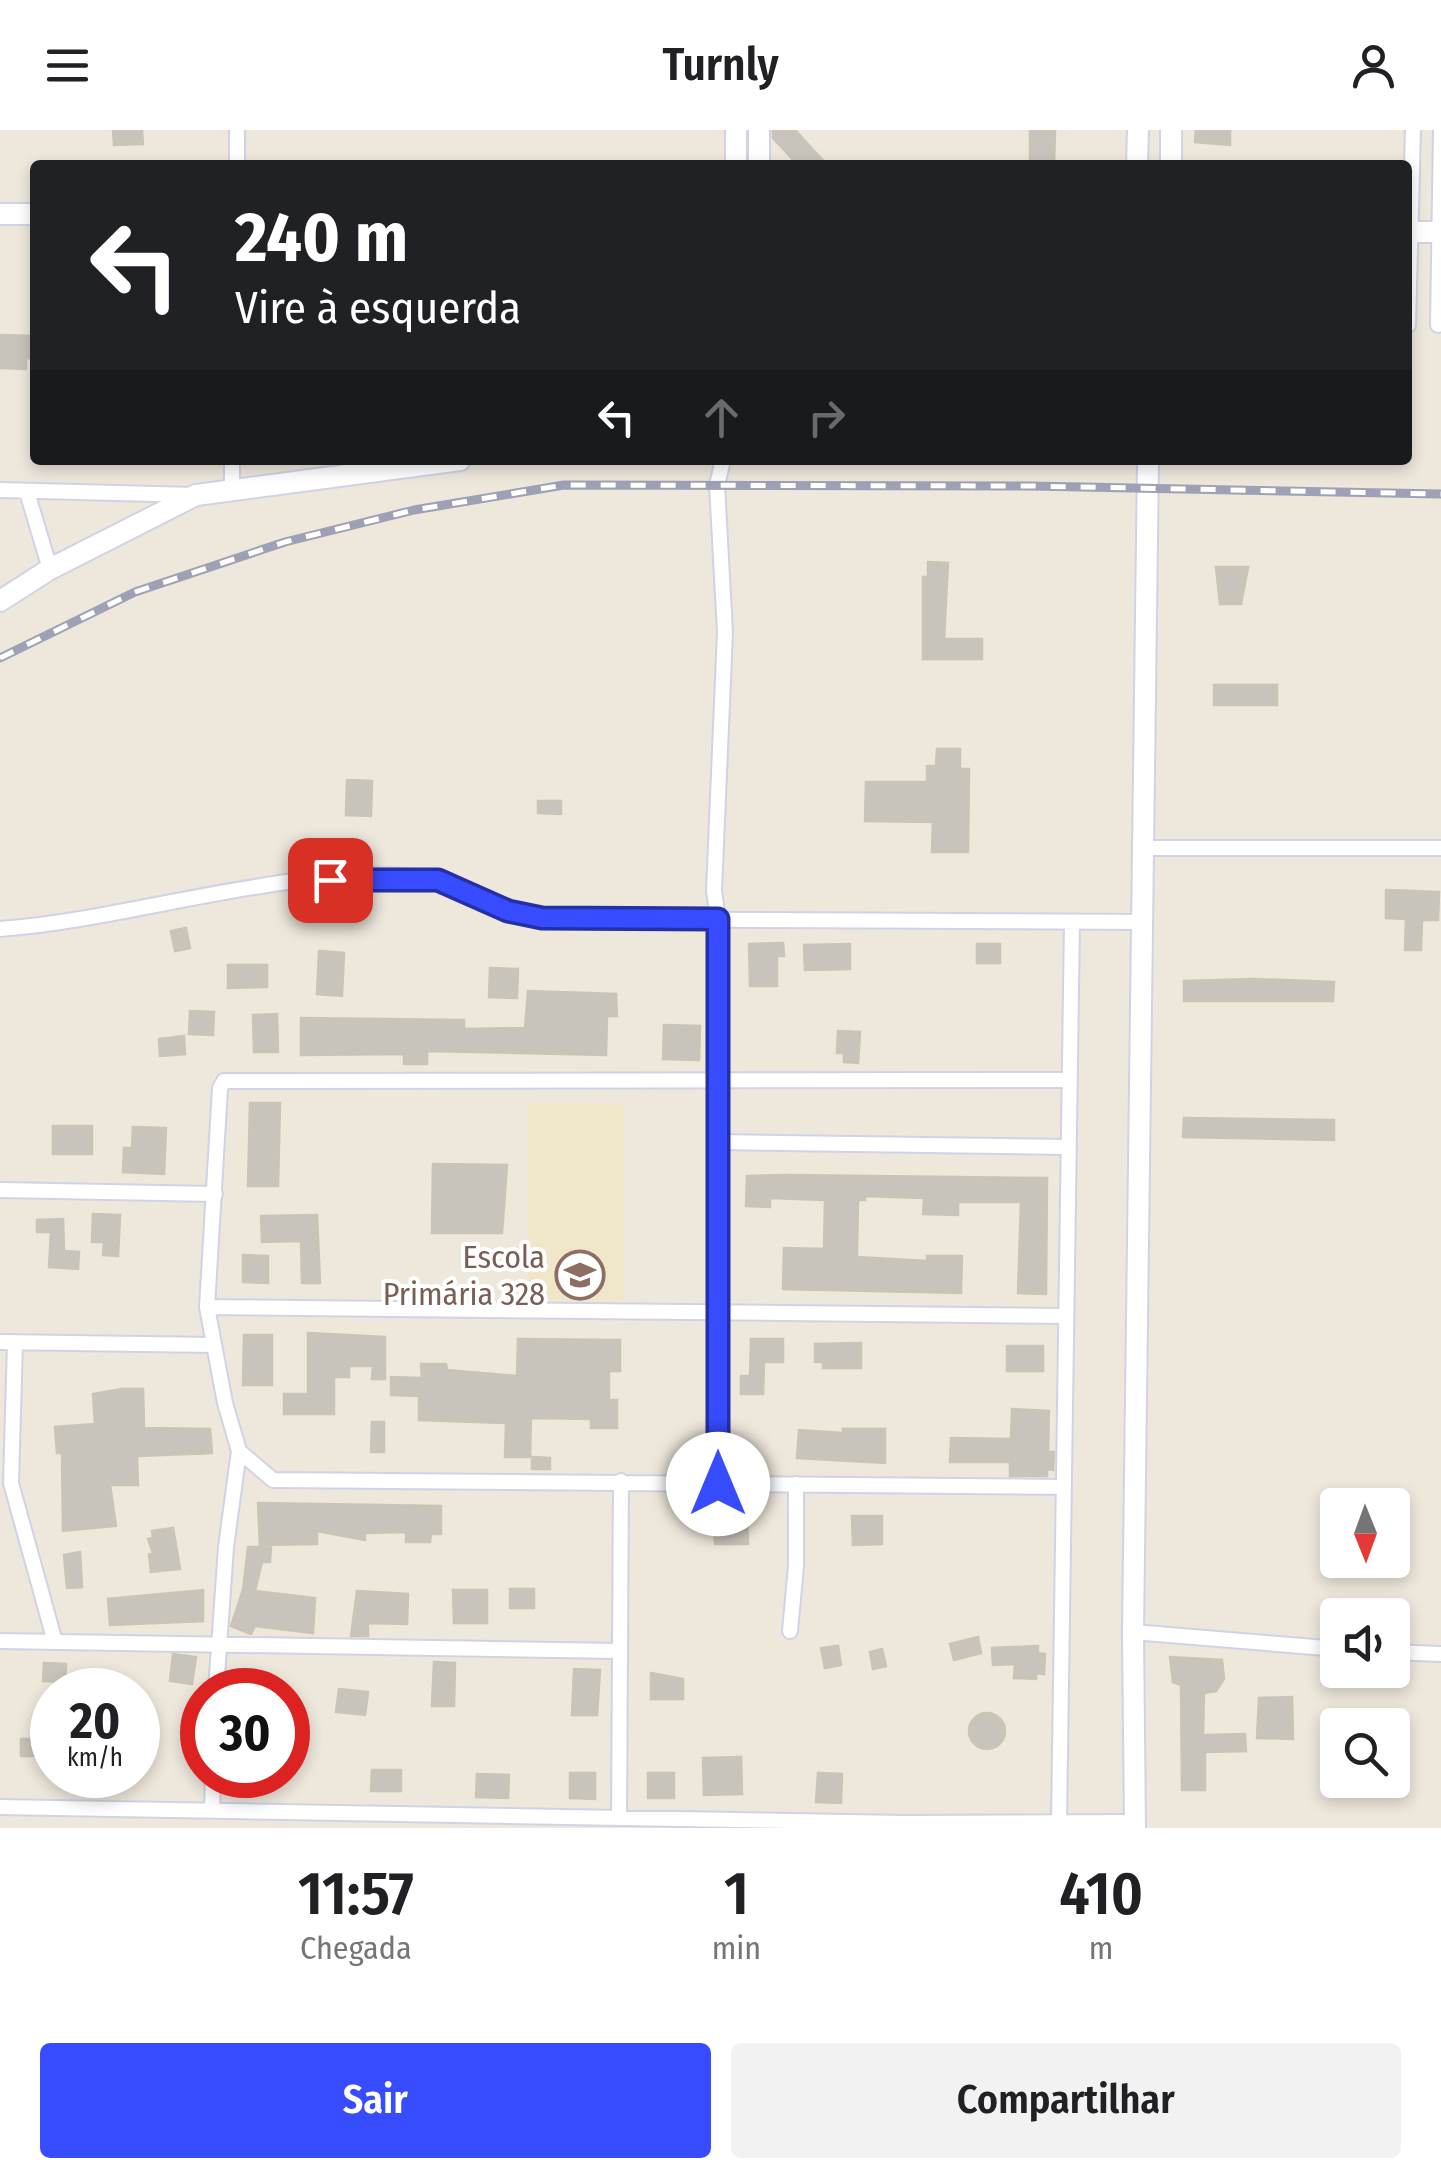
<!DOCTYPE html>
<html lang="pt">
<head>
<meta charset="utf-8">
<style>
  body { margin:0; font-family:"Fira Sans Condensed",sans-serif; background:#f2f2f2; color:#202124; height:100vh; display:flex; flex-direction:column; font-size:38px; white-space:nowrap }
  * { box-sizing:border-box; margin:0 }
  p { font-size:32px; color:#757577 }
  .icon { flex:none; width:55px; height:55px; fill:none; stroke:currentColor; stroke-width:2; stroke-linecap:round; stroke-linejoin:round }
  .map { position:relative; height:1698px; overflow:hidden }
  .panel { display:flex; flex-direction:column; background:#fff; flex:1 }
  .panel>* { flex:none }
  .top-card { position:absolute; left:30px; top:30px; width:1382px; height:305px; border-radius:10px; box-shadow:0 5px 15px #0003; background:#202124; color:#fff; overflow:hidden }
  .needle { width:65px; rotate:179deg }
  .buttons { position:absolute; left:1320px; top:1358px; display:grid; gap:20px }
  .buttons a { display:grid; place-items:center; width:90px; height:90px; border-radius:10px; background:#fff; box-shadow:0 5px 15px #0003; font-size:50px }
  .speed { position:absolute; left:30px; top:1538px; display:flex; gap:20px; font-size:50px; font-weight:700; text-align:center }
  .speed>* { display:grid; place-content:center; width:130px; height:130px; border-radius:50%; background:#fff; box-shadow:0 5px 15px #0003; line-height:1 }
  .speed small { font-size:25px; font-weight:400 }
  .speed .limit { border:15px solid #d22; background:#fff; color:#111 }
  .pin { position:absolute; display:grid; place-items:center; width:85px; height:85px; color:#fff; margin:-42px; border-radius:20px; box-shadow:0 5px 15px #0006 }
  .me { position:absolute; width:110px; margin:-55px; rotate:0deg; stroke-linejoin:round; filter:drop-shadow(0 0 8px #0008) }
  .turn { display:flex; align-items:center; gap:35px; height:210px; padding:0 40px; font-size:45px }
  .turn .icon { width:130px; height:130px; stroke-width:2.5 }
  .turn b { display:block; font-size:70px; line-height:85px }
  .lanes { display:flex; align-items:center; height:95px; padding:0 40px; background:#0003; justify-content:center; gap:50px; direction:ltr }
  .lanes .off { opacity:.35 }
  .eta { display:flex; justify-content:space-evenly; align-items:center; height:170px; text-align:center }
  .eta b { font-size:60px; font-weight:600; line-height:70px }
  .primary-button { display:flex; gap:20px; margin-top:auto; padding:20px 40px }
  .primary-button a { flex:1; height:115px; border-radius:10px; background:#374cff; color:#fff; font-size:40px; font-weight:600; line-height:115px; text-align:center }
  .primary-button a+a { background:#f2f2f2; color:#202124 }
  header { display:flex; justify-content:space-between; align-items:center; height:130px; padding:0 40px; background:#fff; font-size:45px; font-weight:600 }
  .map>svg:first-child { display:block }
  .education { fill:#f0e7ca }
  .building { fill:#c9c4bb; stroke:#c9c4b5; stroke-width:2.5 }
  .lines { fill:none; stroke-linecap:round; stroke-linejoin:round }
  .street-casing { stroke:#d1d3e5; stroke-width:18 }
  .secondary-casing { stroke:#d1d3e5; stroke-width:24 }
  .street { stroke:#fff; stroke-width:14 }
  .secondary { stroke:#fff; stroke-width:20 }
  .rail-casing { stroke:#9ea0b6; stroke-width:9 }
  .rail { stroke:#fff; stroke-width:5; stroke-dasharray:15; stroke-linecap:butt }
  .route-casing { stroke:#2431a6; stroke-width:25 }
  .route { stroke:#374cff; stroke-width:18 }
  .labels { text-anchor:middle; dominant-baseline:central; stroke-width:8; stroke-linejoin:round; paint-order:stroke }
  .education-label { font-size:32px; fill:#785e54; stroke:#fff; text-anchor:end }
</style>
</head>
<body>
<header><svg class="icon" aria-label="menu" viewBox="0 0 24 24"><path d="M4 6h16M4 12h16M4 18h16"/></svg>Turnly<svg class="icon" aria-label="person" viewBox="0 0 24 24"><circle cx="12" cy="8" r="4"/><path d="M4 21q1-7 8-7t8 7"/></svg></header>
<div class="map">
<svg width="1441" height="1698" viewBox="0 0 1441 1698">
  <rect width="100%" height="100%" fill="#eee7dc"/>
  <path class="education" d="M528,974H624V1170H528Z"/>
  <path class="building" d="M113,0H142L143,14L114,15Z
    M773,0H795L827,35H798L773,8Z
    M1030,0H1055L1054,35H1030Z
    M1196,0H1230V15L1195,12Z
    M0,205L35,206L34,229L26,228V239L0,238Z
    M928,432L948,433L944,509H982V529H923V447H928Z
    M1216,437H1248L1241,474H1220Z
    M1214,555H1277V575H1214Z
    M937,619H960V639H969L968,722H932L933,692L865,691L866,652H927V636H936Z
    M347,650L372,651L371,686L346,685Z
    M538,671H561V684L538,683Z
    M1386,760L1439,762L1438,790H1422L1421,820H1405L1406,789L1386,788Z
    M186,798L190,818L175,821L171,801Z
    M783,813L784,826H777V856H750L749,814Z
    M850,814V839L805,840L804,815Z
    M977,814H1000V833H977Z
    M319,821L344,823L342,866L317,864Z
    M228,835H267V857L228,858Z
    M490,838L518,839L517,868L489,867Z
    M1254,849L1334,852L1333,871H1184V851Z
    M528,861L616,864L617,886H607L606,925L427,921V934H404V924L301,925V888L464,890V899L525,898Z
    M190,881L214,882L213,905L189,904Z
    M277,884L278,922H254L253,885Z
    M664,895L700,896L699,930L663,929Z
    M838,901L860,902L858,933L844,932V923H837Z
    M184,906L185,924L160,926L159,909Z
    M250,973H280L278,1056H248Z
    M1184,988L1334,990V1010L1183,1007Z
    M53,996H92V1024H53Z
    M133,997L166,998L164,1044L123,1042L124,1018H132Z
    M433,1034L507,1035L502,1103H432Z
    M787,1045L1047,1048L1046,1164L1018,1163L1021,1072H958V1085L923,1084L924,1068L865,1066V1070H858L857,1127L927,1131V1126H962L961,1163L783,1159L784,1118L824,1119L825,1070L770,1068V1077L746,1076L747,1046Z
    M93,1084L120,1085L118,1126L103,1125L104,1112H92Z
    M317,1085L320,1153H302L301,1111L262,1112L261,1086Z
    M63,1089L64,1121L79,1122L78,1139L49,1137L51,1102H37V1090Z
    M243,1125L268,1126V1153L243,1152Z
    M308,1203L385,1207V1249H372L373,1236H349V1247H334V1284H284V1264H308Z
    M244,1205H272V1255H243Z
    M518,1209L620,1210V1241H609V1270H617V1298H591V1289L531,1288L530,1327H505L506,1293L419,1290V1266L391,1265V1247L422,1248L421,1234H446L447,1240L517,1246Z
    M751,1209H783V1232H764L763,1264H741V1246H750Z
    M861,1213V1238H823V1232H815V1214Z
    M1007,1216H1043V1241H1007Z
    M122,1259H143L144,1298L210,1299L212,1323L137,1326L138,1355H110L116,1396L63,1401L62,1323H57L55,1297L95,1294L93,1264Z
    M1012,1279L1049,1281L1048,1322H1054L1053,1340L1047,1339V1346H1010V1332H950L951,1308L1011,1309Z
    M372,1292H384V1322H371Z
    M843,1299H885V1333L797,1328L799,1300L843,1303Z
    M532,1327L550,1328V1339H532Z
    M258,1373L441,1376V1404H431L430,1412H406V1402L365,1403V1410L317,1401V1414L260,1415Z
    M714,1380H747L748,1414H715Z
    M852,1386H882V1414L853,1415Z
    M173,1398L180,1439L151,1442L149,1424L153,1423L148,1409L153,1408L152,1401Z
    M248,1417H271L270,1432H262L255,1461L315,1468L313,1503L255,1496L251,1504L231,1496L243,1460Z
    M80,1422L82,1457L67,1458L64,1425Z
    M510,1459H534V1478H510Z
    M203,1460V1491L110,1495L108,1469Z
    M453,1460H487V1493H454Z
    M357,1461L408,1464L407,1494L368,1493V1506H351Z
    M978,1507L981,1523L954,1530L950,1514Z
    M838,1516L841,1535L825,1538L821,1518Z
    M1038,1516V1523L1045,1524L1044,1544L1036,1543V1549L1014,1548L1015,1534L993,1535L992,1518Z
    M882,1519L886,1536L873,1539L870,1522Z
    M173,1524L196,1527L192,1554L170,1551Z
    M1170,1527L1222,1530L1224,1549L1216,1561L1204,1563L1203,1605L1245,1604L1246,1621L1205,1622V1660H1182L1181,1555L1173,1552Z
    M434,1532L455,1533L454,1576H432Z
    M44,1533L66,1534L65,1552L43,1551Z
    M574,1539L600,1540L597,1585H572Z
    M651,1543L683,1549V1569H651Z
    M339,1559L368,1562L365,1585L336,1582Z
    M1292,1567L1293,1609L1257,1608L1259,1568Z
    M969 1601a18 18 0 1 1 36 0a18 18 0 1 1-36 0Z
    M21,1609H47V1626H21Z
    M741,1627L742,1664L704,1665L703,1628Z
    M372,1640H401V1661H371Z
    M570,1643H595V1669L570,1668Z
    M648,1643H674V1668H648Z
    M818,1643L842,1644L841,1673L816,1672Z
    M477,1644L509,1645L508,1668L476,1667Z"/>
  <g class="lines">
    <g class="street-casing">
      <path id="street" d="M237,35V0
        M1408,195L1413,0
        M1438,195L1441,0
        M232,359V330
        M0,360L194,365
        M27,362L50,439
        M1145,718H1441
        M0,799C138,789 299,730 434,749C465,754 505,781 541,789L1145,792
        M715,1012L1069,1017
        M0,1060L215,1064
        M207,1177L1066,1186
        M0,1212L212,1215
        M15,1212L11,1353L55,1512
        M239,1321L273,1350L1064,1357
        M718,1354V789L714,761L725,502L717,355L723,330
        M790,1501L796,1436V1354
        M1133,1502L1338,1519
        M0,1511L620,1521
        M1392,1522L1441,1524
        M216,1560L226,1417L239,1321L225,1273L207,1177L220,958L224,951L1070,950
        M0,1677L904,1693L1135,1692
        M212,1681L213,1645
        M619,1687L621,1351
        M1059,1692L1072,792"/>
    </g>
    <g class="secondary-casing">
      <path id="secondary" d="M736,35V0
        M759,35V0
        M1137,35L1138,0
        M1171,35V0
        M0,84H35
        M1408,102H1441
        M0,471L50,439L196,365L460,330
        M1135,1698L1133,1502L1148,330"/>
    </g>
    <use href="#street" class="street"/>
    <use href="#secondary" class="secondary"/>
    <g class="rail-casing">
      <path id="rail" d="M0,528L135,462L285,412L414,380L564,355L1030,356L1441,364"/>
    </g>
    <use href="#rail" class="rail"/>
  </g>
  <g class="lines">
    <g class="route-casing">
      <path id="route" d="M330,750H438L508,781L542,788L718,789V1354"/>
    </g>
    <use href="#route" class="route"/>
  </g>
  <defs>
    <g id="school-ring" transform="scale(2.5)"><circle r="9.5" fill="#fff" stroke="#8d6e63" stroke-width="1.5"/><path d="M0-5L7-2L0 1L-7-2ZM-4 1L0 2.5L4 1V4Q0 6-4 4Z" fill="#8d6e63"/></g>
  </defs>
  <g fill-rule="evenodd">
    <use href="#school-ring" x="580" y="1145"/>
  </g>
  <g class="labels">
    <g class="education-label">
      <text x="545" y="1127">Escola<tspan x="545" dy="37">Primária 328</tspan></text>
    </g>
  </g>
</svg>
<div class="buttons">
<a><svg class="needle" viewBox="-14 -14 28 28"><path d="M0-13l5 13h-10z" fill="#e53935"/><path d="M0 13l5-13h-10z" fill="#757577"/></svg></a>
<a><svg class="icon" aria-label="sound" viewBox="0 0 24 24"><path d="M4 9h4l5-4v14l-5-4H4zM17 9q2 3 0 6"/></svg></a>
<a><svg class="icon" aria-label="search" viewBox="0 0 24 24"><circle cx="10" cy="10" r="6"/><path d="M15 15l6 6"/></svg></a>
</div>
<div class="speed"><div>20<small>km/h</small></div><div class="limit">30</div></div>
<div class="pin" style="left:330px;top:750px;background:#d93025"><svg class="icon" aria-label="arrive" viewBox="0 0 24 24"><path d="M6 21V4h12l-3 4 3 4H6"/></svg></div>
<svg class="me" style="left:718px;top:1354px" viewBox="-20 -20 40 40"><circle r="19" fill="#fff"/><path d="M0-13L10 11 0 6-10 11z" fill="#374cff"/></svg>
<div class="top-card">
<div class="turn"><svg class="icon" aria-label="left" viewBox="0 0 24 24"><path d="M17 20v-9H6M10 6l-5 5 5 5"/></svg><div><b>240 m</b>Vire à esquerda</div></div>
<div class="lanes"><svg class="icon" aria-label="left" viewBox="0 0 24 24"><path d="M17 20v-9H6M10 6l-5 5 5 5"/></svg><svg class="icon off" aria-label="ahead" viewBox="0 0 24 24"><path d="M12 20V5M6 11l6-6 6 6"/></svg><svg class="icon off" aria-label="right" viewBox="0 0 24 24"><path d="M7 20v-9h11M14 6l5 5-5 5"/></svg></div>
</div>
</div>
<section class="panel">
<div class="eta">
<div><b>11:57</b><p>Chegada</p></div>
<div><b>1</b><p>min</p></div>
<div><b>410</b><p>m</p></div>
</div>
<div class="primary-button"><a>Sair</a><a>Compartilhar</a></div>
</section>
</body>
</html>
